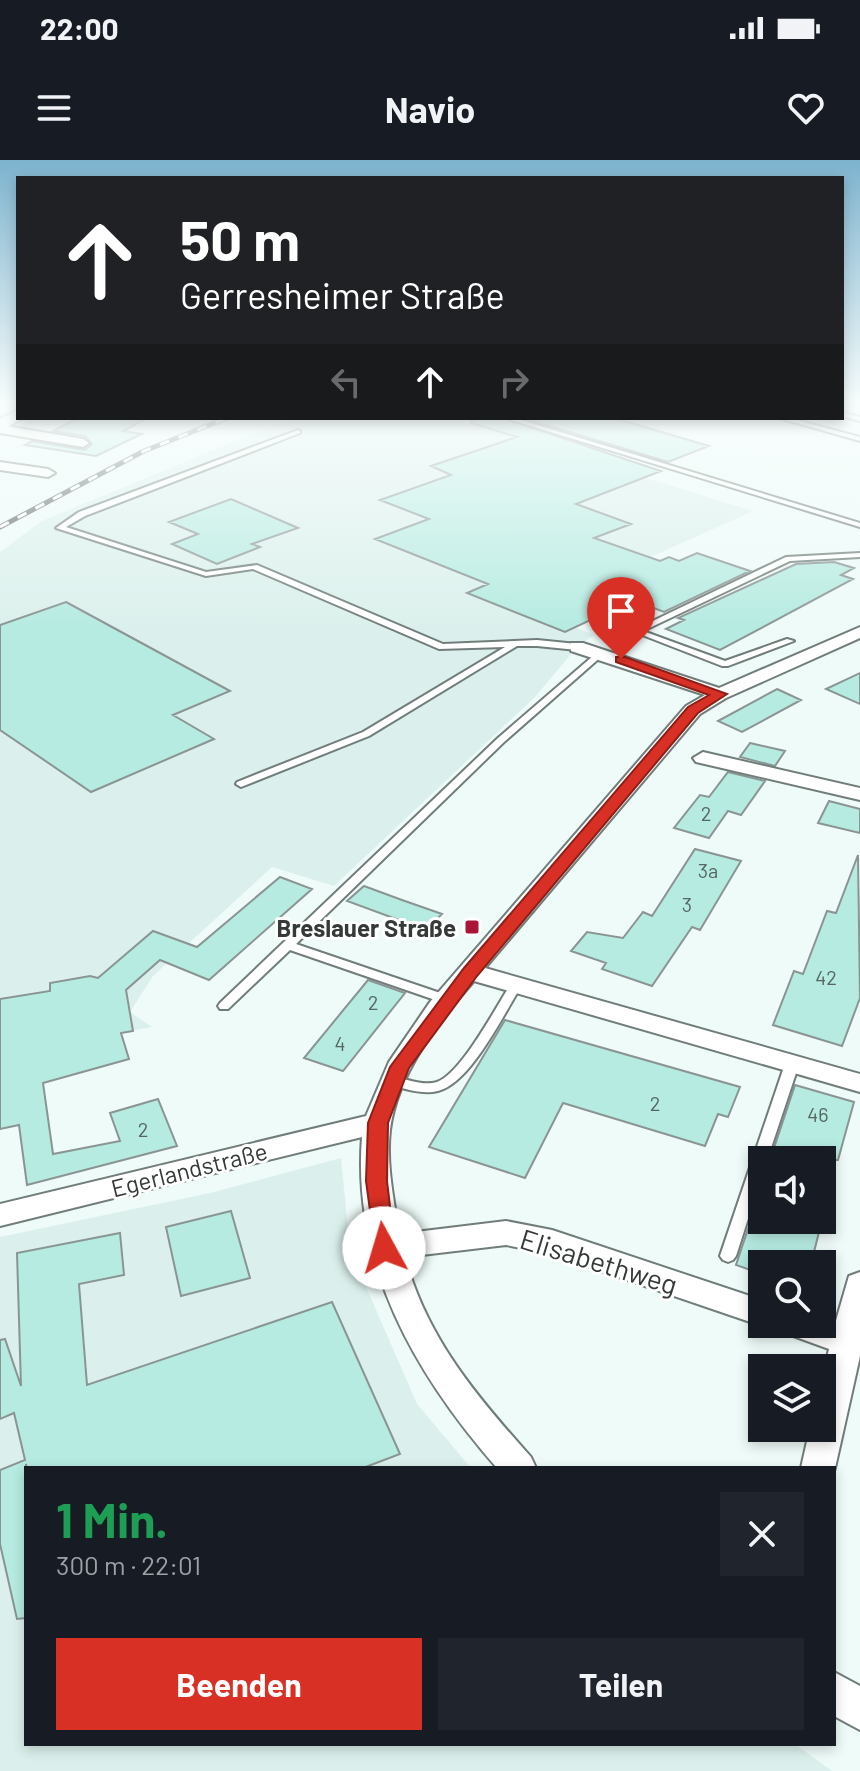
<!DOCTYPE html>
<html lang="de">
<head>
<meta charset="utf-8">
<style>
  body { margin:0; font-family:Barlow,sans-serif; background:#20242c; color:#f1f3f6; height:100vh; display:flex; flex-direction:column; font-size:30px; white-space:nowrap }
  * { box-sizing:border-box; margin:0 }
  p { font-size:26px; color:#9ea1a6 }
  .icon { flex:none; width:44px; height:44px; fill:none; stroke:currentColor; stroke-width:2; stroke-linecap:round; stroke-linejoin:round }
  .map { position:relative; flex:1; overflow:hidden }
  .drawer { position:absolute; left:24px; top:1306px; width:812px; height:280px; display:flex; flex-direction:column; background:#171b24; border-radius:0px; box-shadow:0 4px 12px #0003 }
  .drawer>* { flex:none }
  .top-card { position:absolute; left:16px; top:16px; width:828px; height:244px; border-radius:0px; box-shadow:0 4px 12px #0003; background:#202124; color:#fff; overflow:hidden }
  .buttons { position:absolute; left:748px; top:986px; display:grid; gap:16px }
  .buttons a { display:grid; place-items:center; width:88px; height:88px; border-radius:0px; background:#171b24; box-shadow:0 4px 12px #0003; font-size:40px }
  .pin { position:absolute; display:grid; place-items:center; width:68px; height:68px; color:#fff; margin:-82px -34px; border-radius:50% 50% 50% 0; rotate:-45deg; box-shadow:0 0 8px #0007 }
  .pin .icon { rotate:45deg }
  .me { position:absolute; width:88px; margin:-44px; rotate:354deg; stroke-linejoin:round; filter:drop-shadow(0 0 6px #0008) }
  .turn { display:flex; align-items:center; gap:28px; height:168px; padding:0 32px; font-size:36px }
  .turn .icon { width:104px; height:104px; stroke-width:2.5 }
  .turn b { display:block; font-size:56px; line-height:68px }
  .lanes { display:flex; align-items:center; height:76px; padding:0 32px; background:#0003; justify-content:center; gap:40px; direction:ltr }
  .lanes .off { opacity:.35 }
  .round { display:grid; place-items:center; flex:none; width:84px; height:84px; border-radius:0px; background:#20242c }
  .overview { display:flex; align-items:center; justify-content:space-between; height:136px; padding:0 32px }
  h1 { font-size:48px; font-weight:700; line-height:60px; color:#1e9e55 }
  .button { display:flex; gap:16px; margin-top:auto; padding:16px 32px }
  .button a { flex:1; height:92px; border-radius:0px; background:#d93025; color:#fff; font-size:32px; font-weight:700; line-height:92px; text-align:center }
  .button a+a { background:#20242c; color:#f1f3f6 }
  .status { display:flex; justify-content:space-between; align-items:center; height:56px; padding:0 40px; background:#171b24; direction:ltr }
  .status svg { height:22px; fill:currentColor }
  header { display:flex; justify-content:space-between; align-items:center; height:104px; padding:0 32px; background:#171b24; font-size:36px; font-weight:700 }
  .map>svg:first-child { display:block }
  .built { fill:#dbf0ec }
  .building { fill:#b6ebe1; stroke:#8a9593; stroke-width:2 }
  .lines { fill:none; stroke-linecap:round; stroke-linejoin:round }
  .service-casing { stroke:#717d7a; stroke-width:4 }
  .minor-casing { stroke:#717d7a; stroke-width:4 }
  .tertiary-casing { stroke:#717d7a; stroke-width:4 }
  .service { fill:#fff; fill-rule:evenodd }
  .minor { fill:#fff; fill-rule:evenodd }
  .tertiary { fill:#fff; fill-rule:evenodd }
  .rail-casing { stroke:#5a605f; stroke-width:5 }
  .rail { stroke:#fff; stroke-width:3; stroke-dasharray:10; stroke-linecap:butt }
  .route { fill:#d93025; stroke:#8d1f18; stroke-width:2 }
  .poi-dot { fill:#aa1437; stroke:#fff; stroke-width:3 }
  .labels { text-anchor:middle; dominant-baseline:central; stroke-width:6; stroke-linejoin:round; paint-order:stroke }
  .number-label { font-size:20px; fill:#556663 }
  .poi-label { font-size:24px; font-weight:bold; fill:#353a39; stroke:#fff; text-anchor:end }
  .street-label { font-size:24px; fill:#353a39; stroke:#fff }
  .near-street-label { font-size:28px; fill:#353a39; stroke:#fff }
</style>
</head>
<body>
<div class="status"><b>22:00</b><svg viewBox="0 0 49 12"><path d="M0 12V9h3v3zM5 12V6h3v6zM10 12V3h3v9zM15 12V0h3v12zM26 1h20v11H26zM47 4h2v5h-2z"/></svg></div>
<header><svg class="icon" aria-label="menu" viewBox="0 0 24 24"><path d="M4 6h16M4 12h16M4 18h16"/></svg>Navio<svg class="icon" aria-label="heart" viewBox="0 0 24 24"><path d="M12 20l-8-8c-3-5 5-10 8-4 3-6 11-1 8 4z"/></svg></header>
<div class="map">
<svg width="860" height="1611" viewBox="0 0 860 1611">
  <rect width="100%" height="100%" fill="#eefbf8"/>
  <path class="built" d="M291,258H451L753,351L533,450L594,475L577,487L535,537L334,726L272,707L153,816L130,852L152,867L0,894V392L42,361Z
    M341,998L350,1090L417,1244L471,1308H26V1584H795L832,1611H0V1077L210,1033Z"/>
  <path class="building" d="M78,258H147L123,271L142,274L96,296L25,285L32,281L85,290L92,284L85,276L53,271Z
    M472,258H502L661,311L576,344L631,364L594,378L660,401L669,397L679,401L697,393L750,411L664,452L633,440L565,472L467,433L488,424L375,379L429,359L380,340L451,315L431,306L517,277L471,263Z
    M524,258H614L709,286L668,302Z
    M231,339L298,368L252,384L260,387L217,404L172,384L198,374L169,362Z
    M834,402L854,408L841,415L853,419L720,490L666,469L684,460L678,458L796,404Z
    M66,442L230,531L173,555L214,579L91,632L0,570V465Z
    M860,513V544L826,529Z
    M777,529L801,540L742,572L718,561Z
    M750,583L785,591L775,606L740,597Z
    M728,612L765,621L741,655L728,651L709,678L674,668L700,635L709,637Z
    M829,641L860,649V673L818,663Z
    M695,689L741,701L700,770L692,767L652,826L602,809L606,803L571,791L587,772L623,778L643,752L652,756Z
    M858,695L860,838L842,886L773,865L794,811L803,814L827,751L836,753Z
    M280,717L312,729L209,820L160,800L126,830L133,871L121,873L129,899L43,923L53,994L120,981L110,953L158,939L177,986L27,1025L19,965L0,969V839L50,831V823L90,816L98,818L153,771L197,787Z
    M364,726L402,740L442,754L426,770L347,741Z
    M368,820L405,833L343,911L304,898Z
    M505,860L740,927L728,957L718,954L705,986L563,943L525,1018L429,987Z
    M795,925L854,942L838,1000H770Z
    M231,1051L250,1118L181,1136L166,1067Z
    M751,1060H822L811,1104H762V1114L736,1105Z
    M120,1073L124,1115L79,1124L87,1225L332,1142L400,1294L363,1308H27L26,1304V1458L17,1459L0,1384V1310L25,1300L14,1253L0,1259V1180L5,1179L21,1226L17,1093Z"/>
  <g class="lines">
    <g class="service-casing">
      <path id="service" d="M842,252L860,257V261L842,256Z
        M505,258H514L860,363V367Z
        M779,258H789L860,277V281Z
        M298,270L300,271V273L85,356L66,367L206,412L257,405L443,484L537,480L577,484L581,487L577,490L537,486H517L369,576L241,627L236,624L237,622L363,572L505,487L439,489L253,409L206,416L56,368L79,352Z
        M860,393V397L790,401L643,471L725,501L787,479L794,481L728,506H722L632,471L786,397Z
        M600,490L603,491V495L504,582L296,784L452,837L454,840L452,843H444L290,790L228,849H220L218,846L220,843L498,578Z
        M516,821L522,825C504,853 471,923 438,931C423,935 404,929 389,924L387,921L389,918L394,916C407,920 424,926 437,922C462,913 497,845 512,822Z
        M792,900L797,901L799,904L767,1000H762V1015L736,1096L733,1100L728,1102L723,1100L720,1096L785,904L787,901Z"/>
    </g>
    <g class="minor-casing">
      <path id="minor" d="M0,265L83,279L89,283L83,287L0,273Z
        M0,302L48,309L55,313L48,317L0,310Z
        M860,467V478L726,538L700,554L485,808L860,914V932L474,821C438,862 397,914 390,970C386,1005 394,1040 399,1074L506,1061L552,1070L762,1140V1164H768L762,1166L551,1094L506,1085L405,1097C426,1177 477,1237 531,1297L536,1308H497C415,1214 352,1105 362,977L0,1066V1044L366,956L389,902L430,842L686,546L705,535L571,491V483H583L719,528Z
        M703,592L860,628V640L696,602L693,598Z
        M860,1112V1196L835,1308L834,1311V1308H801L810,1268H822V1219L829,1189L785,1173L780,1164H822V1159L835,1164L849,1116Z
        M834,1512L860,1526V1570L834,1556Z"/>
    </g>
    <g class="tertiary-casing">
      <path id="tertiary" d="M18,250V258H23L0,271V259Z"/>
    </g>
    <use href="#service" class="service"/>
    <use href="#minor" class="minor"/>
    <use href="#tertiary" class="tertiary"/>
    <g class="rail-casing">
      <path id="rail" d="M0,367L144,291L227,258"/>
    </g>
    <use href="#rail" class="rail"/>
  </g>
  <linearGradient id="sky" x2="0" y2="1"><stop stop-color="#7db3ce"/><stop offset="0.52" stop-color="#f7fdfc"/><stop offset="1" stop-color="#f7fdfc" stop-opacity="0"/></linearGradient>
  <rect width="860" height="469" fill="url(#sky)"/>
  <path class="route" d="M616,497H625L727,534L698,553L477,816L409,908L388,963L387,1021L395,1088L392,1095H376L366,1021L368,963L390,907L464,808L688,547L709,535L616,502Z"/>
  <rect class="poi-dot" x="464" y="759" width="16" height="16" rx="4"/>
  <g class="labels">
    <g class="number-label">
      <text x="706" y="653">2</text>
      <text x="708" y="710">3a</text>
      <text x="687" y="744">3</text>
      <text x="826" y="817">42</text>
      <text x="373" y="842">2</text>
      <text x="340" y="883">4</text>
      <text x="655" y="943">2</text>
      <text x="818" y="954">46</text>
      <text x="143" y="969">2</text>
    </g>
    <g class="poi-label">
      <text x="456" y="767">Breslauer Straße</text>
    </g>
    <g class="street-label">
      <text transform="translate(189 1009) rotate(-14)">Egerlandstraße</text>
    </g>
    <g class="near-street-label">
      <text transform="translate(599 1101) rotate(17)">Elisabethweg</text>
    </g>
  </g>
</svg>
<div class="buttons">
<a><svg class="icon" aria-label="sound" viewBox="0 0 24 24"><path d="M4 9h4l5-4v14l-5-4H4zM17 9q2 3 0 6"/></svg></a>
<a><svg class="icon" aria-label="search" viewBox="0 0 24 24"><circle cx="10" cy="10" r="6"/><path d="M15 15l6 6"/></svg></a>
<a><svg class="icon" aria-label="layers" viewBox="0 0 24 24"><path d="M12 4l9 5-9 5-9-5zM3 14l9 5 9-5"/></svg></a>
</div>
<div class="pin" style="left:621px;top:499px;background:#d93025"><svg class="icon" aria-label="arrive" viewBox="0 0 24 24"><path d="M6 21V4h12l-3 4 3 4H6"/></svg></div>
<svg class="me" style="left:384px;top:1088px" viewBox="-20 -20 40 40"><circle r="19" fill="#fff"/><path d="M0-13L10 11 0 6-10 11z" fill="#d93025"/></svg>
<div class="top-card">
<div class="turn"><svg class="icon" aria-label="ahead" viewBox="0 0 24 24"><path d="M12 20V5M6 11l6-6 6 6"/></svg><div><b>50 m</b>Gerresheimer Straße</div></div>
<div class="lanes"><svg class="icon off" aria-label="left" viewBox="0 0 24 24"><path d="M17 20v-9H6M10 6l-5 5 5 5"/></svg><svg class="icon" aria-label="ahead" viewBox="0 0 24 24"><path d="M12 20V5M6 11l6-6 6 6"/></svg><svg class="icon off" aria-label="right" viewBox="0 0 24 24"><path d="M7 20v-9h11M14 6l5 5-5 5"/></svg></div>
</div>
<section class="drawer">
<div class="overview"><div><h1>1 Min.</h1><p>300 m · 22:01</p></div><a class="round"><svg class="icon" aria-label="close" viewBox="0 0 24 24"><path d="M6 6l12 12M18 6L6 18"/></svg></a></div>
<div class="button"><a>Beenden</a><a>Teilen</a></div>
</section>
</div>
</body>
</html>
